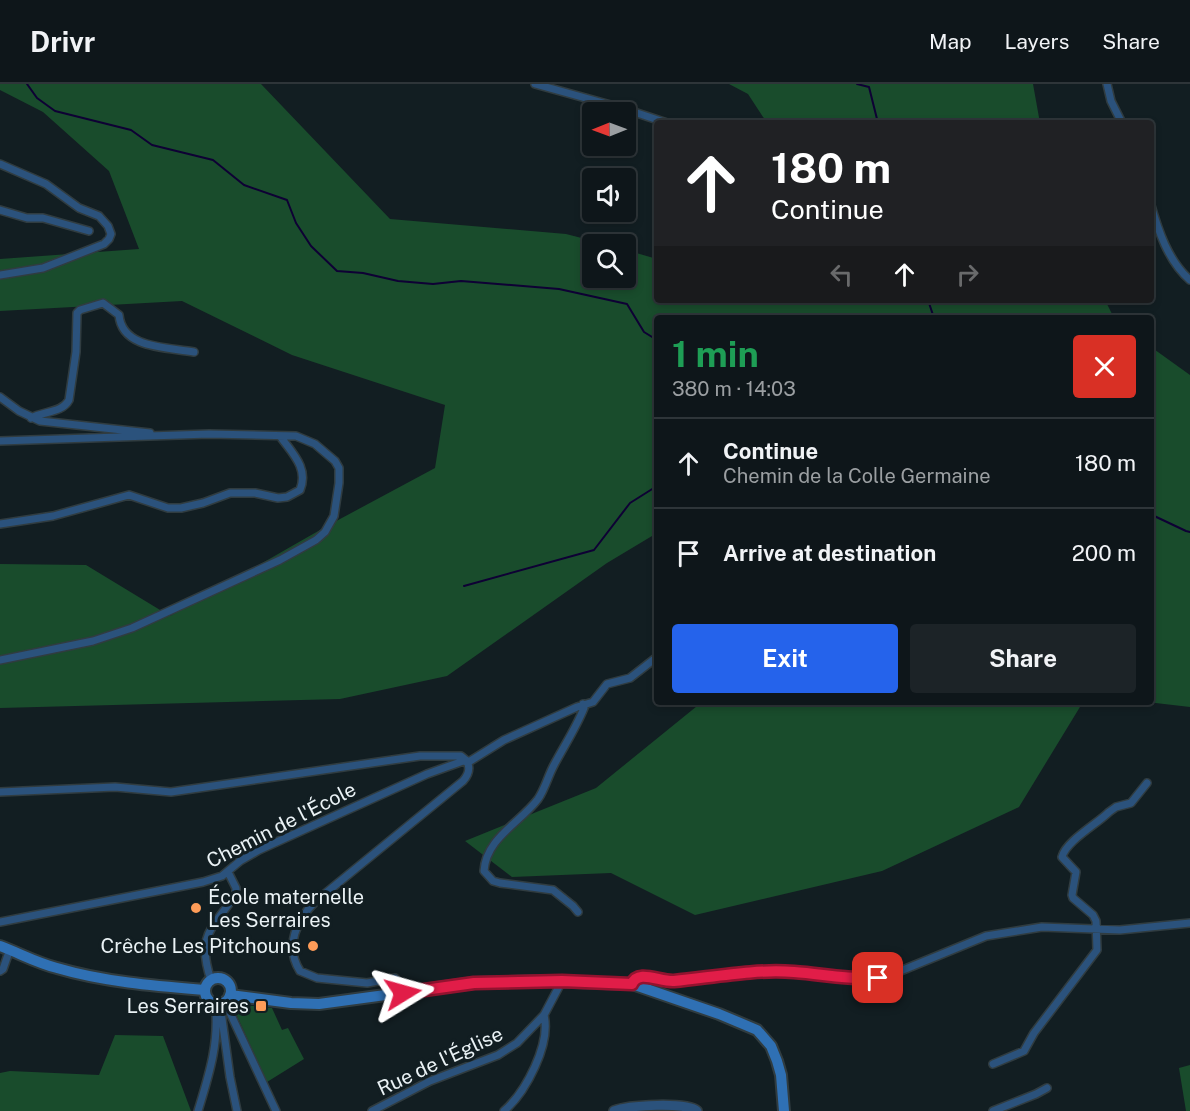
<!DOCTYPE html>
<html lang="en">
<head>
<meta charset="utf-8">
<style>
  body { margin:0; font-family:"Public Sans",sans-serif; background:#1c2327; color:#f1f3f6; height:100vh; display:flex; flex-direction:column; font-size:22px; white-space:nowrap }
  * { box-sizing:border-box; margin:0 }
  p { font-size:20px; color:#9b9fa2 }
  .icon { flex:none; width:33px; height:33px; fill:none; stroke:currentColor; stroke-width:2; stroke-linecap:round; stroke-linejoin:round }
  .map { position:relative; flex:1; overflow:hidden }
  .panel { position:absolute; left:654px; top:231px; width:500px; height:390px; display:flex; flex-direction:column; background:#0e161a; border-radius:6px; box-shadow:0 3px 9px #0003,0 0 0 2px #2e3539 }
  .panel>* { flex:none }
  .top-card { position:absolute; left:654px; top:36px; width:500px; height:183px; border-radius:6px; box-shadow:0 3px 9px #0003,0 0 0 2px #2e3539; background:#202124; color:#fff; overflow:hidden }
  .needle { width:39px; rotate:269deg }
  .fabs { position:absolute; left:582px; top:18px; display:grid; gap:12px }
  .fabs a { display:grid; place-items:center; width:54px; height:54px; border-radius:6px; background:#0e161a; box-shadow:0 3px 9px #0003,0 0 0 2px #2e3539; font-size:30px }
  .pin { position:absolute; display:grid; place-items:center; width:51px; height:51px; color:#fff; margin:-26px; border-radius:12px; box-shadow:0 3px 9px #0006 }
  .me { position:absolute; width:66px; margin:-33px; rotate:82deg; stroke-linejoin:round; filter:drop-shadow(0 0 4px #0008) }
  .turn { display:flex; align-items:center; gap:21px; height:126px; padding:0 18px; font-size:27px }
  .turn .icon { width:78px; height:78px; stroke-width:2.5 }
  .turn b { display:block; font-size:42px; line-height:51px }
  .lanes { display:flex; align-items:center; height:57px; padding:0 18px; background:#0003; justify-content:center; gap:30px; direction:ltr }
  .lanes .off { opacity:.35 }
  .round { display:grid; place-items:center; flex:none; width:63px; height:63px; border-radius:6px; background:#1c2327 }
  .head { display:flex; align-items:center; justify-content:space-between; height:102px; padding:0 18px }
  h1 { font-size:36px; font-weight:700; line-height:45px; color:#1e9e55 }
  .primary-button { display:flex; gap:12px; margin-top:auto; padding:12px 18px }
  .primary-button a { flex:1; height:69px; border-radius:6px; background:#2563eb; color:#fff; font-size:24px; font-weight:700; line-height:69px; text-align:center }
  .primary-button a+a { background:#1c2327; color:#f1f3f6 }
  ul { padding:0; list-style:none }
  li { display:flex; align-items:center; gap:18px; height:90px; padding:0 18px; border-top:2px solid #2e3539 }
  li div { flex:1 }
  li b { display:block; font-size:22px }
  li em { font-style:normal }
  header { display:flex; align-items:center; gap:36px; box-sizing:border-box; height:84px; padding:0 30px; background:#0e161a; border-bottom:2px solid #2e3539 }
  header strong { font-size:28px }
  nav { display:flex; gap:33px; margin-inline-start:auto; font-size:21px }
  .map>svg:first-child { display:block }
  .green { fill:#194c2c }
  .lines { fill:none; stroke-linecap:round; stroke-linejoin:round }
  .stream { stroke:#0e0034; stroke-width:2 }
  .minor-casing { stroke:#303c40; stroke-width:10 }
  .tertiary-casing { stroke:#303c40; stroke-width:12 }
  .secondary-casing { stroke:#303c40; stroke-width:14 }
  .minor { stroke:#2b527c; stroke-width:7 }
  .tertiary { stroke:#2b527c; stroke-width:9 }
  .secondary { stroke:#2f70b4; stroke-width:10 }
  .route-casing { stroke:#92132f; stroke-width:15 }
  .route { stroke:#e11d48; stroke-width:10 }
  .poi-dot { fill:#fe9c58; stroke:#121e22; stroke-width:2 }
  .labels { text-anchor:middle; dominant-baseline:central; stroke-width:6; stroke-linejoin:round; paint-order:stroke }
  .street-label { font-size:20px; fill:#eaf2f5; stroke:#121e22 }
  .poi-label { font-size:20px; fill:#eaf2f5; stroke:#121e22; text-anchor:end }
</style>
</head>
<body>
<header>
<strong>Drivr</strong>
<nav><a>Map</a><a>Layers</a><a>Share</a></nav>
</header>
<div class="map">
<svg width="1190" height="1027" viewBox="0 0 1190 1027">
  <rect width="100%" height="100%" fill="#121e22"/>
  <path class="green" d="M0,0H261L390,135L566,150L605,160H592V194H626V166L657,175V216H1105L1114,234H657V449L607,479L447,592L340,615L0,624V480L86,481L170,532L327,442L435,384L445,321L292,271L182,217L0,227V175L139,165L109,87L43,28L0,6Z
    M729,0H1033L1040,39H767L748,10Z
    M1151,263L1190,291V623L1147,618H1150Z
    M702,618H1083L1019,723L882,787L695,831L611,789L512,793L465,757L596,704Z
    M233,920L272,924L282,946L288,944L304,975L267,998L232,921Z
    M115,951L163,952L191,1027H0V989L10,987L99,991Z
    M1190,981V1027H1186L1179,984Z"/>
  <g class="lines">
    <path class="stream" d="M27,0L37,14L55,27L131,46L152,61L213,76L244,101L287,116L296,139L311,162L337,187L363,189L398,197L433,200L461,197L559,205L627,220L644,248L657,256
      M857,0L869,3L878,39
      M928,216L934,234
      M1150,430L1186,447L1190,448
      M464,502L594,466L630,419L657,402"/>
    <g class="minor-casing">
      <path id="minor" d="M535,0L625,25L667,39
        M1107,0L1111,17L1122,39
        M0,80L46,100L79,124L99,132L108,142L111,150L109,155L104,160L43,184L0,191
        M1150,118C1158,146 1168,177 1190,196
        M0,126L27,134H43L89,147
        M0,313L19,327L40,337L150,349
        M31,334C44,327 62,329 69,316L76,268L77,229L80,226L103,219L119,231C122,265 167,263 194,268
        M0,357L209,350L296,352L315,360L335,377L339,384V399L334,432L325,448L316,456L280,476L132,544L93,557L0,576
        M0,440L53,432L129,411L168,424H181L203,419L230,409H255L278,414L287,413L300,406C309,384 292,369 280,352
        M467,679L504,656L577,623L593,618L607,600L630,594L657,573
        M0,708L115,703L171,708L420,672H461C471,679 471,688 463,697L316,817C297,835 284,862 300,887L317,894L367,899L395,894L402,901L403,909
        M578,828L573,822L553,806L500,799L493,797L484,787C486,754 520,739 538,715C545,705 548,692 554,681C564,662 576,644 584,624L583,620
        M0,838L203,798L222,792L240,777L259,766L427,690L466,676
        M0,887L3,885L10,865
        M211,896C195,848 215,844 236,809V804L228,788
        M632,900L635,894L639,892L665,897L731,889L793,888L851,895L878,894L898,888L986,852L1042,843L1120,846L1190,839
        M225,918L276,1027
        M220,920L230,993L237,1027
        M993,980L1024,967L1034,949L1097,866L1096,837L1093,831L1073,814L1072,811L1076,788L1062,773C1066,757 1097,740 1109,728L1116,723L1131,719L1147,699
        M198,1027C209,991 220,957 215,919
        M372,1027L430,997L498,971L517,959L544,931L562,897
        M504,1027C526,1008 551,960 544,931
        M993,1027L1036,1010L1047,1004"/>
    </g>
    <g class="tertiary-casing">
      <path id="tertiary" d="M614,1027C628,1021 687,1018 697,1027"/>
    </g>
    <g class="secondary-casing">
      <path id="secondary" d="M0,862C19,869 37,879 57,884C104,898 156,902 205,906
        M205 907a13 13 0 1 1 26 0a13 13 0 1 1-26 0Z
        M230,911L291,919L319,920L474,899L541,897L632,900L719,930L757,946L771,962L777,977L781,991L784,1027"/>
    </g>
    <use href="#minor" class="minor"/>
    <use href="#tertiary" class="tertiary"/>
    <use href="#secondary" class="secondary"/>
  </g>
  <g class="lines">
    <g class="route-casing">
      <path id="route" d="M403,909L474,899L562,897L632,900C638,885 660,898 674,897C714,893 754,885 794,888C823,890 849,896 878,894"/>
    </g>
    <use href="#route" class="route"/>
  </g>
  <g class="poi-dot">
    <circle cx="196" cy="824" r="6"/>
    <circle cx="313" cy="862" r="6"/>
    <rect x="255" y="916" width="12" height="12" rx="3"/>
  </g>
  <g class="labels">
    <g class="street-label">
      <text transform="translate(281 741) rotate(-27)">Chemin de l'École</text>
      <text transform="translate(440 977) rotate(-25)">Rue de l'Église</text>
    </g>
    <g class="poi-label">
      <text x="208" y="813" text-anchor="start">École maternelle<tspan x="208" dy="23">Les Serraires</tspan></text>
      <text x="301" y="862">Crêche Les Pitchouns</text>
      <text x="249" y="922">Les Serraires</text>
    </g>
  </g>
</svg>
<div class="fabs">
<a><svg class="needle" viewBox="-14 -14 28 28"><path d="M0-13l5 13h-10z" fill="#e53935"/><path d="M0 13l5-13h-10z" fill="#9b9fa2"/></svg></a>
<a><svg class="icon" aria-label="sound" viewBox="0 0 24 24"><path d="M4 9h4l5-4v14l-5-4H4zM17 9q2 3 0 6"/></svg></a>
<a><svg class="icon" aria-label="search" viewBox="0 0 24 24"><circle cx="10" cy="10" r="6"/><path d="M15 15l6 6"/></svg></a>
</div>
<div class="pin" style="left:878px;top:894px;background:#d93025"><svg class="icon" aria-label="arrive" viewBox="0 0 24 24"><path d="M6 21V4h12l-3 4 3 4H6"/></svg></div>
<svg class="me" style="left:403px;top:909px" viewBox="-20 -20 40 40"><path d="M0-17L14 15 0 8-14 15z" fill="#e11d48" stroke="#fff" stroke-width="4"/></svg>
<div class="top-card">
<div class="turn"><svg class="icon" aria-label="ahead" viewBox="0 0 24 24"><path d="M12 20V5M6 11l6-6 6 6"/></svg><div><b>180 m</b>Continue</div></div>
<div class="lanes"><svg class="icon off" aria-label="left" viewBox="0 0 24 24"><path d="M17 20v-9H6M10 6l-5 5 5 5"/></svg><svg class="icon" aria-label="ahead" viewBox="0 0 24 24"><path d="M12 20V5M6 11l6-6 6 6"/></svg><svg class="icon off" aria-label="right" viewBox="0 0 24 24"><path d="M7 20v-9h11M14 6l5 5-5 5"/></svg></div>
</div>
<section class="panel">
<div class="head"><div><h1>1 min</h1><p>380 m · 14:03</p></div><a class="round" style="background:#d93025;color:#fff"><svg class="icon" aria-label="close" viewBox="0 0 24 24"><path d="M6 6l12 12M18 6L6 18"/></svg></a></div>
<ul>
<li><svg class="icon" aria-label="ahead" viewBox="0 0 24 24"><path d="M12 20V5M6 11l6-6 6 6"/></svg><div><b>Continue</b><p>Chemin de la Colle Germaine</p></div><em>180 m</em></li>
<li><svg class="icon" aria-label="arrive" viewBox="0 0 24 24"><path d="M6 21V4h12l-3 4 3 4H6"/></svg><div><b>Arrive at destination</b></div><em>200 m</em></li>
</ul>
<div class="primary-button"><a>Exit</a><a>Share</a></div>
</section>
</div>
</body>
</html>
